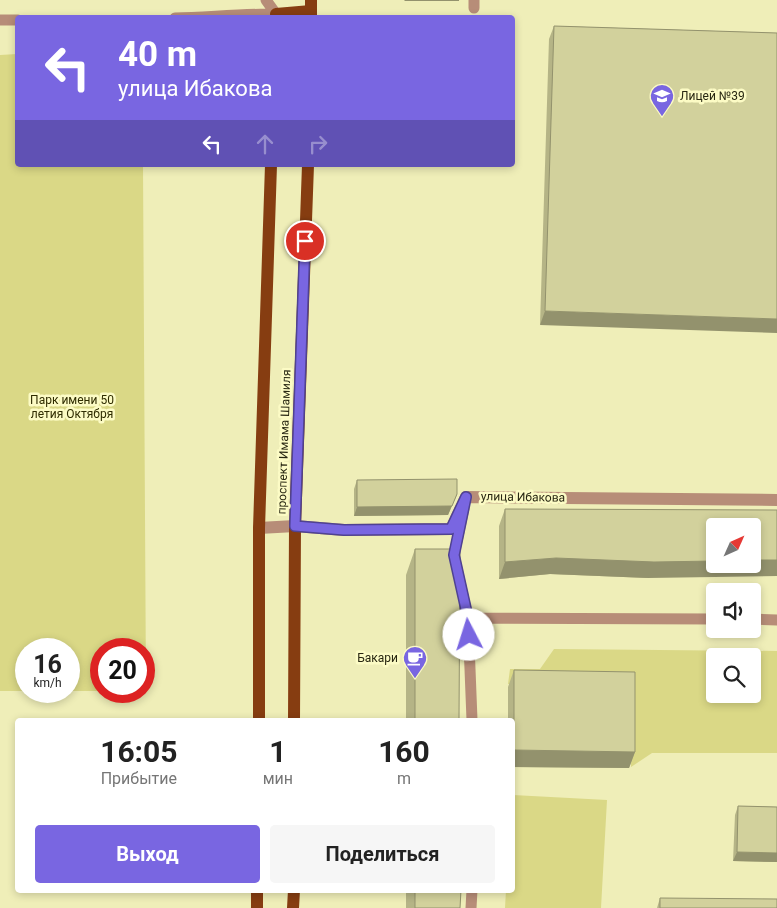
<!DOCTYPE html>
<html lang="ru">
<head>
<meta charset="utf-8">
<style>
  body { margin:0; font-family:Roboto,sans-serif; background:#f6f6f6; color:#222; height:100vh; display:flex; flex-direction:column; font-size:19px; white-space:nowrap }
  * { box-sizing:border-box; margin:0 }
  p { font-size:16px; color:#767676 }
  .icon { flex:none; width:28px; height:28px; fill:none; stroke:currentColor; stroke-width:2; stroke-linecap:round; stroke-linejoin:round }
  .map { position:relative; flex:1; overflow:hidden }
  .panel { position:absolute; left:15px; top:718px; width:500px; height:175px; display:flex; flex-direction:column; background:#fff; border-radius:5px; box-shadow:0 2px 8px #0003 }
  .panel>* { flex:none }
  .banner { position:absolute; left:15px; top:15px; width:500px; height:152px; border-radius:5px; box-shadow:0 2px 8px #0003; background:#7966e1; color:#fff; overflow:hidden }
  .needle { width:32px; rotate:45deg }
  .fabs { position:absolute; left:706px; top:518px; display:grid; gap:10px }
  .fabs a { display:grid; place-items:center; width:55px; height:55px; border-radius:5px; background:#fff; box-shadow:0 2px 8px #0003; font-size:25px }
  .speed { position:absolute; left:15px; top:638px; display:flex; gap:10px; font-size:25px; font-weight:700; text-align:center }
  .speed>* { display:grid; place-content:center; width:65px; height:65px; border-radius:50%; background:#fff; box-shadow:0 2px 8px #0003; line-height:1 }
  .speed small { font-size:12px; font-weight:400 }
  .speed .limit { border:8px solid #d22; background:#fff; color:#111 }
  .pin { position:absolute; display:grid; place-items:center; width:42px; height:42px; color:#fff; margin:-21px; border:2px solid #fff; border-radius:50%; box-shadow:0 1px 5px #0007 }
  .me { position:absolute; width:55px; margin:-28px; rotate:355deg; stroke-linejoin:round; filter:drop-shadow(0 0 4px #0008) }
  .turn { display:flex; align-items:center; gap:18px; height:105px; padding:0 20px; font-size:22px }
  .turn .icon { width:65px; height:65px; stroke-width:2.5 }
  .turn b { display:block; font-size:35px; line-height:42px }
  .lanes { display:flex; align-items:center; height:48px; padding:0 20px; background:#0003; justify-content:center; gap:25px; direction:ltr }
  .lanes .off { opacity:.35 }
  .eta { display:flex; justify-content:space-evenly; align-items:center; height:85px; text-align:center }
  .eta b { font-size:30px; font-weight:700; line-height:35px }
  .cta { display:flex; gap:10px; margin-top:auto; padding:10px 20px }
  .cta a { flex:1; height:58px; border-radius:5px; background:#7966e1; color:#fff; font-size:20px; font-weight:700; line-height:58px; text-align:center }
  .cta a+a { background:#f6f6f6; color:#222 }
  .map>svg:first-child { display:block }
  .green { fill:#dad886; fill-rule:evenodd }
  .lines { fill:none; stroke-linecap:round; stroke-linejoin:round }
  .lane { stroke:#b78d78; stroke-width:11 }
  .street { stroke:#b78d78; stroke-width:12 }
  .primary { stroke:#863d11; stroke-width:12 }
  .wall { fill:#b5b486 }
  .shaded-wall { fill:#93926d }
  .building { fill:#d2d19c; stroke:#93926d }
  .route-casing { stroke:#4f4292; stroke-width:12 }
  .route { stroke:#7966e1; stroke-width:9 }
  .labels { text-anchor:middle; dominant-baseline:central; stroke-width:5; stroke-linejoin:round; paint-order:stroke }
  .poi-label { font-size:12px; fill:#282712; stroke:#fcfbc5; text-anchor:start }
  .park-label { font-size:12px; fill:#2f2c00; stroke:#fcfbc5 }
  .street-label { font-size:12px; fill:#282712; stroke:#fcfbc5 }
</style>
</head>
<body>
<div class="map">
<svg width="777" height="908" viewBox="0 0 777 908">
  <rect width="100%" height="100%" fill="#efeeb8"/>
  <path class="green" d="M17,54L18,165H143L146,691H109H144V649H101V691H69V649H26V691H0V55Z
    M554,649L777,651V753H652L631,767L632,687L508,684L510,669H540ZM715,656H752V694H715Z
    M513,795L607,800L601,908H505L506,890H512Z"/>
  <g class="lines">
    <path class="lane" d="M266,0L276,14
      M474,8V0
      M175,18C209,17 242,14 276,14
      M0,20H18
      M464,508L454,555L468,618L472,720
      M468,618L715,619
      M752,619L777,620
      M471,908L472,890"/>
    <path class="street" d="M259,528L295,526L344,530L451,529L466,497L777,500"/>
    <path class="primary" d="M276,14L311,11
      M311,18V0
      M259,720V528L271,165
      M294,720L295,526L308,165
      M257,908V890
      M293,908L294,890"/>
  </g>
  <path class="wall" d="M554,26L777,33L540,325L549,39Z
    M357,480L457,494L448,515L354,516V489Z
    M505,509L648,578L550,574L499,579V526Z
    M415,549L459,720H406V575Z
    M514,670L635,752L629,768L512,767V720H508V687Z
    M738,806L777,807V862L733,861L735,815Z
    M406,890H461L460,908H406Z
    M660,898L777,908H657Z"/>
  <path class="shaded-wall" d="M405,0H459V1H404Z
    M545,311L777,319V333L540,325Z
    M457,494L448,515L354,516L357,507Z
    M556,558L715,561V564H752V560H777V576L648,578L550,574L499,579L505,562Z
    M514,750L635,752L629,768L512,767V753Z
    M737,852L777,853V862L733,861Z"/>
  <path class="building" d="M554,26L777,33V319L545,311Z
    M457,479V494L452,506L357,507V480Z
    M505,509L777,510V560H752V526H715V561L654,562L556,558L505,562Z
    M415,549H460L459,720H415Z
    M514,670L635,672V752L514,750Z
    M738,806L777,807V853L737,852Z
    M415,890H461L460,908H415Z
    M660,898L777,899V908H660Z"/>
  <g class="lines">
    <g class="route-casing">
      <path id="route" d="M305,241L295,526L344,530L451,529L466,497L454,555L468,618L469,635"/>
    </g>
    <use href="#route" class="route"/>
  </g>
  <defs>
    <g id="school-pin" transform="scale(1.25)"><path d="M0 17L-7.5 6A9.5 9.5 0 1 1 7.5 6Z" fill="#7966e1" stroke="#fcfbc5"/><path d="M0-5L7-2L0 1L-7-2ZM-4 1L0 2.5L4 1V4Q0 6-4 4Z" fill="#fff"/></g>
    <g id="cafe-pin" transform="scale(1.25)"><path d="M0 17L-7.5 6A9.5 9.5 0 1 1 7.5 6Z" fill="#7966e1" stroke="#fcfbc5"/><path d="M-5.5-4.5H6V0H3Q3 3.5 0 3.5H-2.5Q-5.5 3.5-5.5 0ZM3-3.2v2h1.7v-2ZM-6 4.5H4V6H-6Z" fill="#fff"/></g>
  </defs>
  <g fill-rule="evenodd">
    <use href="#school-pin" x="662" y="96"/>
    <use href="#cafe-pin" x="415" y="658"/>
  </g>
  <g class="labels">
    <g class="poi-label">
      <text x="680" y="96">Лицей №39</text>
      <text x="398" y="658" text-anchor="end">Бакари</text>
    </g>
    <g class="park-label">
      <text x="72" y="400">Парк имени 50<tspan x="72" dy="14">летия Октября</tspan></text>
    </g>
    <g class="street-label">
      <text transform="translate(284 442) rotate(-88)">проспект Имама Шамиля</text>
      <text transform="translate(523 497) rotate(1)">улица Ибакова</text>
    </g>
  </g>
</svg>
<div class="fabs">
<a><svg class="needle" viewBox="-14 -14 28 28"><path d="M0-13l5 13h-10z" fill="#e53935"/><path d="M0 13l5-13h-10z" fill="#767676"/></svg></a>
<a><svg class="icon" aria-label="sound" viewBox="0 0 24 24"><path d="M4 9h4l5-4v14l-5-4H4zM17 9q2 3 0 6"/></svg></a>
<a><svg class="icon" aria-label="search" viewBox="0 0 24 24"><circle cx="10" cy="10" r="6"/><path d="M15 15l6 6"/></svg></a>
</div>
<div class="speed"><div>16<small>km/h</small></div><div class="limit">20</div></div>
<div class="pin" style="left:305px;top:241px;background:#d93025"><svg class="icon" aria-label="arrive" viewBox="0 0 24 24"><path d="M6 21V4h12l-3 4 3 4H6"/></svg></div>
<svg class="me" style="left:469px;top:635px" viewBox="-20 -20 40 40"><circle r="19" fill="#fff"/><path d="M0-13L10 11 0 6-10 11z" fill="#7966e1"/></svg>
<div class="banner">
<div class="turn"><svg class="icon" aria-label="left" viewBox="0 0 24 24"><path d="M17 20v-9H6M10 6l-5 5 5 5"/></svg><div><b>40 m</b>улица Ибакова</div></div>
<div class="lanes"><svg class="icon" aria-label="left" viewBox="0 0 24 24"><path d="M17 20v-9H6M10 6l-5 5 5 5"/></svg><svg class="icon off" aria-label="ahead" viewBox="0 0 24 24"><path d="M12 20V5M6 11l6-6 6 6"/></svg><svg class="icon off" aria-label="right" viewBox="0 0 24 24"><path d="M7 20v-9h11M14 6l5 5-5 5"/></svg></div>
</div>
<section class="panel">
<div class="eta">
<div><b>16:05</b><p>Прибытие</p></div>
<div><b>1</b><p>мин</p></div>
<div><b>160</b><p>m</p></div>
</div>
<div class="cta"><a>Выход</a><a>Поделиться</a></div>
</section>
</div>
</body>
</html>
